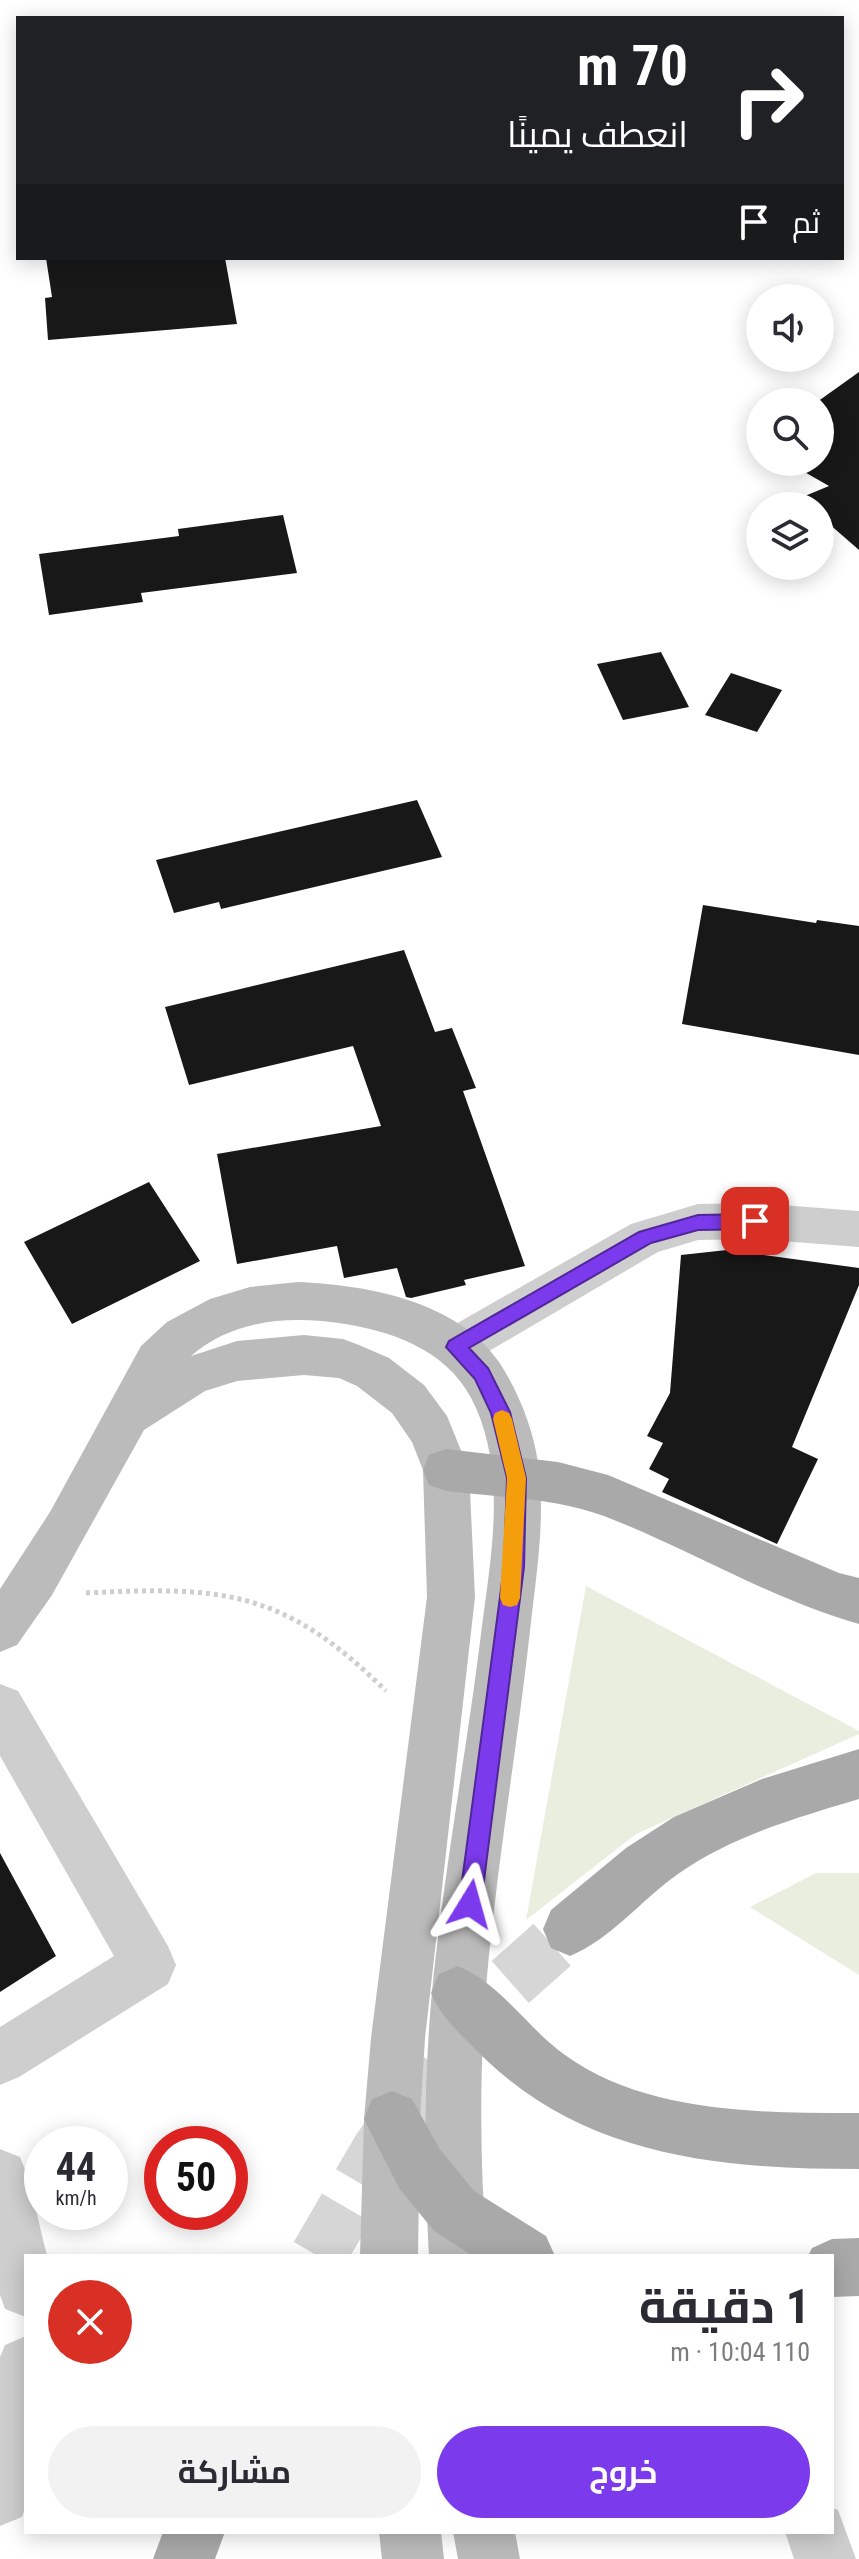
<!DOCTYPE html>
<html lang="ar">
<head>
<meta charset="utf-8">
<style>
  body { margin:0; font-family:"Roboto Condensed",Cairo,sans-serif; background:#f2f2f3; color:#2b2b33; direction:rtl; height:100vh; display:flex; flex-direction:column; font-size:30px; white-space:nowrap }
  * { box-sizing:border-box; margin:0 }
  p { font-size:26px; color:#7c7c81 }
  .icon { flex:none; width:44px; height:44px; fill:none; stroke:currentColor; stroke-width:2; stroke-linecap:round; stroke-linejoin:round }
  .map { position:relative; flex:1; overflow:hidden; direction:ltr }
  .panel { position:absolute; left:24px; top:2254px; width:810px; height:280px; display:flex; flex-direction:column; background:#fff; border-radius:0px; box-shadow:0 4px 20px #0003; direction:rtl }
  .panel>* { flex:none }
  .hud { position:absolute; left:16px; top:16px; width:828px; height:244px; border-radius:0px; box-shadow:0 4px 20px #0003; direction:rtl; background:#202124; color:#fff; overflow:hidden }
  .tools { position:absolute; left:746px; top:284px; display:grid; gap:16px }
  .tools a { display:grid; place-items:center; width:88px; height:88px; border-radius:50%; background:#fff; box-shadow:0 4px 20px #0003; font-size:40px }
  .speed { position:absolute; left:24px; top:2126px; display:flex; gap:16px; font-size:40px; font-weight:700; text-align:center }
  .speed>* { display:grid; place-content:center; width:104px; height:104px; border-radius:50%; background:#fff; box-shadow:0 4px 20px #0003; line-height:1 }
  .speed small { font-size:20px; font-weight:400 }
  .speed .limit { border:12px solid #d22; background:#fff; color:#111 }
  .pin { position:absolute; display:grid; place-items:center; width:68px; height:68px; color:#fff; margin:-34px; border-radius:16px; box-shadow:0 4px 12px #0006 }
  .me { position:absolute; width:88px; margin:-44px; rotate:8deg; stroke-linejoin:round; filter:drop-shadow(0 0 6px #0008) }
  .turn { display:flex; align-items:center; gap:28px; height:168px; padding:0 24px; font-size:36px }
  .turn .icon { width:104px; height:104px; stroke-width:2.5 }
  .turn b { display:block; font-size:56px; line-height:68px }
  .then { display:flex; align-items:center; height:76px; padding:0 24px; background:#0003; gap:16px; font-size:30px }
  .round { display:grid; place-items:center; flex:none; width:84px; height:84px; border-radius:42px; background:#f2f2f3 }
  .summary { display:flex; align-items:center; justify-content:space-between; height:136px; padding:0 24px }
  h1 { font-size:48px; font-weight:700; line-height:60px }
  .action { display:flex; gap:16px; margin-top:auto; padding:16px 24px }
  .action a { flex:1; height:92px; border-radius:48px; background:#7c3aed; color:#fff; font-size:32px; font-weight:700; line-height:92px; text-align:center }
  .action a+a { background:#f2f2f3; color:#2b2b33 }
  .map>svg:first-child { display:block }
  .green { fill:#eaeede }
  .building { fill:#181818 }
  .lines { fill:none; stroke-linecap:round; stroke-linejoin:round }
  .primary-tunnel { stroke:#d6d6d6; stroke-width:56; stroke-dasharray:56 28; stroke-linecap:butt }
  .path { stroke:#cecece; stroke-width:5; stroke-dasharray:4 4; stroke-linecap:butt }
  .street { fill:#cecece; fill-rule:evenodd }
  .secondary { fill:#bbb; fill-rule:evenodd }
  .primary { fill:#a9a9a9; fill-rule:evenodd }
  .route { fill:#7c3aed; stroke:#51269a; stroke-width:2 }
  .slow { fill:#f59e0b }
</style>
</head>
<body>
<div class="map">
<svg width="859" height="2559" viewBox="0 0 859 2559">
  <rect width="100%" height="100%" fill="#fff"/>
  <path class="green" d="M586,1586L859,1731V1734L636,1834L526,1920Z
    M816,1873H859V1975L750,1907Z"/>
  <path class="building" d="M46,258H225L237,324L48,340L45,298L52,297Z
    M859,372V550L820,516V506H809L800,498L829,486L787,462H820V402H817Z
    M283,515L297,573L141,593L143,602L49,615L39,554L179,536L178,529Z
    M661,652L689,707L623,720L597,664Z
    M731,673L782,690L757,732L705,715Z
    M417,800L442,857L221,909L219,902L174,913L156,860Z
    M703,905L816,923L817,920L859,926V1055L682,1024Z
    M404,950L435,1032L452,1028L476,1088L463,1091L525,1266L464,1280L466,1285L411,1298L406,1297L397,1268L344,1278L337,1246L237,1264L217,1154L381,1126L353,1046L189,1085L165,1007Z
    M149,1182L200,1261L72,1324L24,1242Z
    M727,1250L859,1268V1285L792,1447L818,1459L777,1544L662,1492L669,1479L649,1469L663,1443L647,1436L670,1393L681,1255Z
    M0,1853L56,1956L0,1992Z"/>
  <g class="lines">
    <path class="primary-tunnel" d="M318,2256L379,2151L454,2045L491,1999L570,1929"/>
    <path class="path" d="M86,1593C223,1586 284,1590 386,1691"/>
    <path class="street" d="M755,1203L859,1211V1247L755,1239L698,1240L658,1252L472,1361L456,1366L440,1361L434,1347L440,1333L631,1224L698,1204Z
      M0,1684L18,1691L168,1946L176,1965L168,1984L19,2077L0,2085V2027L114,1956L0,1756Z
      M0,2149L20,2157L28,2177L47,2256H26V2317L5,2309L0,2295Z
      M26,2336V2506L22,2517L0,2526V2357L5,2345Z
      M832,2508L838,2510L856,2559H794L785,2532H832Z"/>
    <path class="secondary" d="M298,1282C367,1285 457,1301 499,1362C518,1391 533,1428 538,1463C546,1518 536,1576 530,1631C518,1739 500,1847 489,1955C479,2055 479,2155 487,2256H429C423,2155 424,2054 436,1954C448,1849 467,1746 480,1642C489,1566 508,1481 476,1408C453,1354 400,1333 345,1324C291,1315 233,1319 191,1356L237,1341L304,1335L343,1339L359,1345L389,1358L424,1385L447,1416L469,1470L475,1597L425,2038L420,2119L418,2256H360L364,2119L371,2038L427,1597L423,1470L412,1442L392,1413L357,1386L339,1378L304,1375L237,1381L205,1391L144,1430L52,1595L17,1645L0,1652V1589L50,1512L141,1346L167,1322L210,1299L250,1287Z
      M379,2532H441L444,2559H382Z
      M453,2532H515L520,2559H458Z"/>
    <path class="primary" d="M446,1449L558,1462L608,1475L839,1573L859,1578V1624C770,1599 690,1549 604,1516C554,1498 498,1497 446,1491L429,1485L423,1470L429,1455Z
      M859,1749V1799C796,1818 732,1836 678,1874C641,1900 611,1939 570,1956L551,1948L543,1929L551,1910L626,1848L674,1817L762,1779Z
      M458,1966C501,1984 527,2028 565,2055C647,2114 762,2113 859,2113V2169C720,2169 584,2157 480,2054C461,2034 441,2018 431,1993L439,1974Z
      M392,2091L412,2099L439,2148L474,2191L546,2236L555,2256H473L434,2231L399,2188L364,2119L372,2099Z
      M859,2238V2296L832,2297V2256H808L812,2248L832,2239Z
      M163,2532H225L215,2559H153Z"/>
  </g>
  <path class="route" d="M755,1214L764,1221L755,1229L698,1230L651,1243L469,1348L488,1368L510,1412L526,1478L524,1567L481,1904L478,1911L470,1915L463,1911L459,1904L504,1567L507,1478L491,1413L475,1379L446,1347L449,1341L639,1232L698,1215Z"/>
  <path class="slow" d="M502,1410L509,1413L512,1419L526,1478L520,1598L517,1605L510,1607L503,1605L500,1598L507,1478L493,1419L495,1413Z"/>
</svg>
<div class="tools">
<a><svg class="icon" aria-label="sound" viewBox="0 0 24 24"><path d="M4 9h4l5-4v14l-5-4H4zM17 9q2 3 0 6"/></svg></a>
<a><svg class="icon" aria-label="search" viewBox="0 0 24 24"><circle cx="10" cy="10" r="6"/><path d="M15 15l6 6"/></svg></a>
<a><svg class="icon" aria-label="layers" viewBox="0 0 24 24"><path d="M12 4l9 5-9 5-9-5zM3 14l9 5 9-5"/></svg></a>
</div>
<div class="speed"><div>44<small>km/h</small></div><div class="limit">50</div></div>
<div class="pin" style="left:755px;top:1221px;background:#d93025"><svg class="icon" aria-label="arrive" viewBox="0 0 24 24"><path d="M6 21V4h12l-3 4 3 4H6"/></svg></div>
<svg class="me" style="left:470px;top:1904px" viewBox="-20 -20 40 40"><path d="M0-17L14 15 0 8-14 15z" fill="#7c3aed" stroke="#fff" stroke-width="4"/></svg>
<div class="hud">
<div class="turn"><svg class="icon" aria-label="right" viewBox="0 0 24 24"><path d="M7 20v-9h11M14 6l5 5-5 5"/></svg><div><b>70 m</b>انعطف يمينًا</div></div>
<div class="then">ثم<svg class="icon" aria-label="arrive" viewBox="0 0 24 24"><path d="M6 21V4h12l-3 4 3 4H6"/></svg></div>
</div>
<section class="panel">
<div class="summary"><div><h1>1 دقيقة</h1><p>110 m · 10:04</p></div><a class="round" style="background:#d93025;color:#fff"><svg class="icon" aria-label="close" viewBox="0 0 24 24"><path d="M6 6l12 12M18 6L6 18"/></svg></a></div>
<div class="action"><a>خروج</a><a>مشاركة</a></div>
</section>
</div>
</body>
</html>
